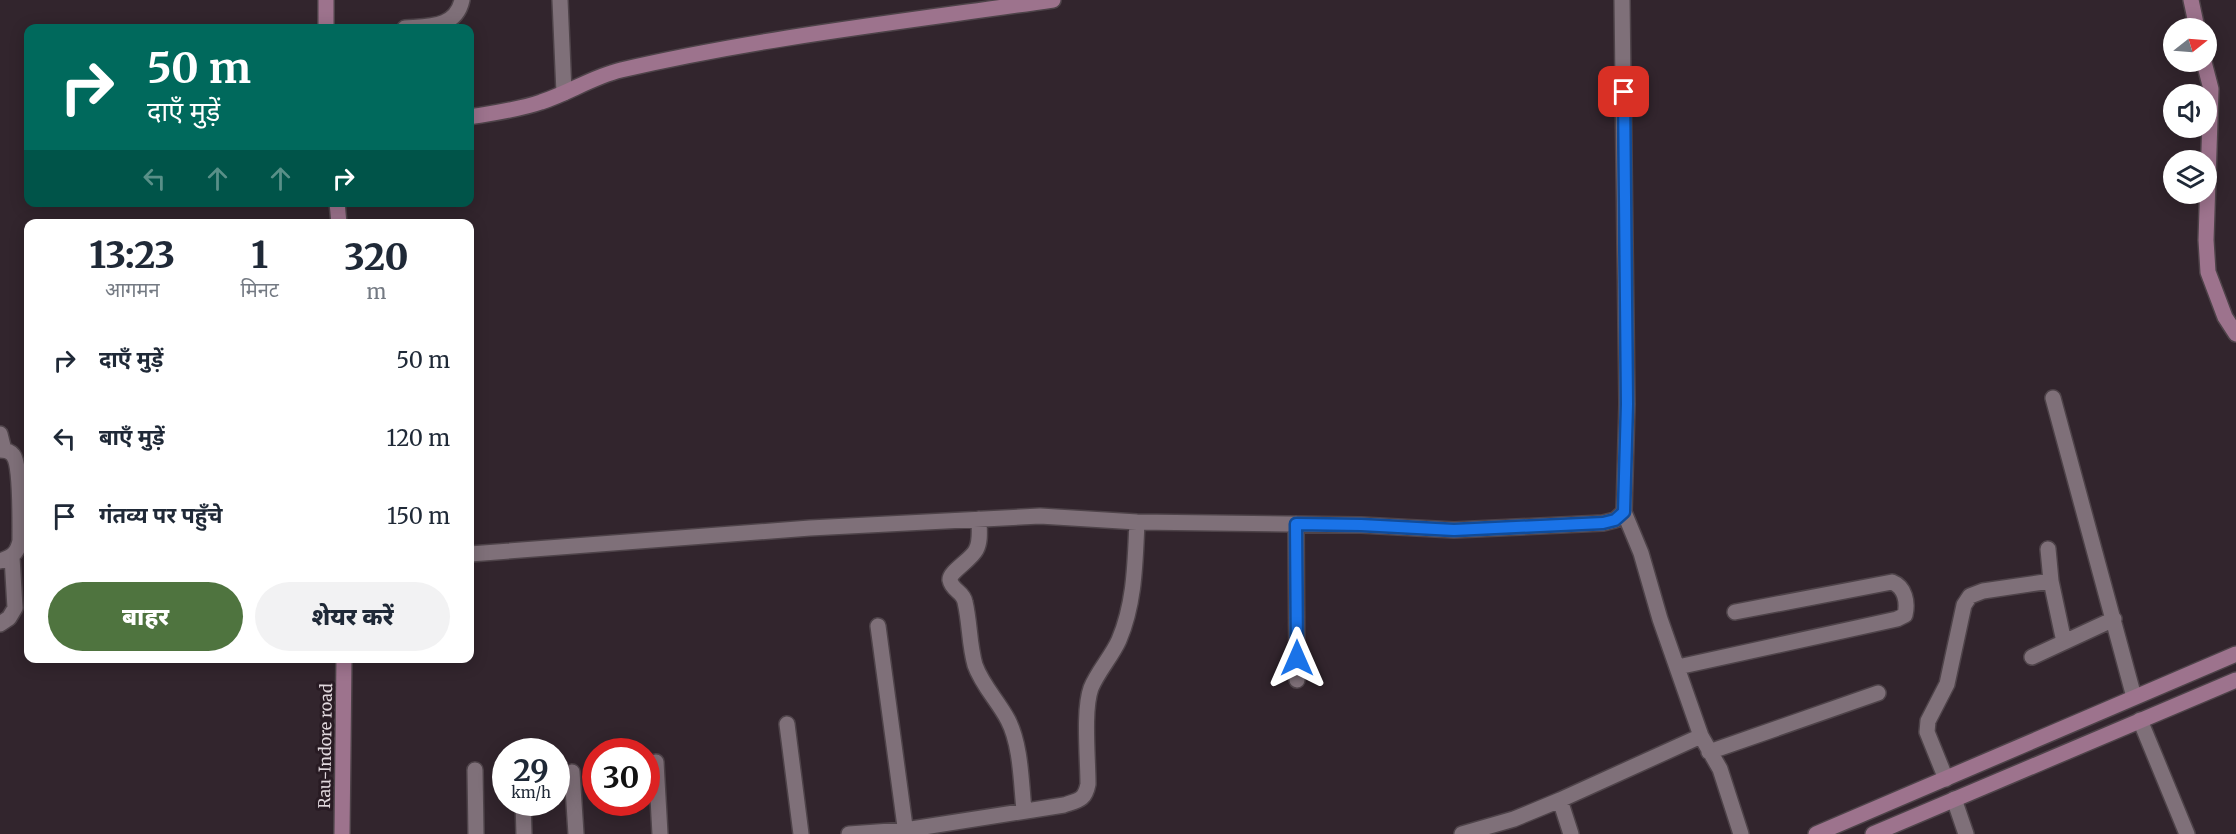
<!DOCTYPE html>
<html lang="hi">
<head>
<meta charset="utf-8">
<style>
  body { margin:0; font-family:Merriweather,"Noto Sans Devanagari",serif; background:#f2f2f3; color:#1f2937; height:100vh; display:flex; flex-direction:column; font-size:22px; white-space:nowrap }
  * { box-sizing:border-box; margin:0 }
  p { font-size:20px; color:#747a83 }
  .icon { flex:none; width:33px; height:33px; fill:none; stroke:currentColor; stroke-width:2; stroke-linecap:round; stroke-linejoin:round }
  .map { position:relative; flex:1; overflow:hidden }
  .panel { position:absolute; left:24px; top:219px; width:450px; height:444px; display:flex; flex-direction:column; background:#fff; border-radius:12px; box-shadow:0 3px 15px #0003 }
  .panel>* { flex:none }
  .top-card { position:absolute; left:24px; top:24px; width:450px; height:183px; border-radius:12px; box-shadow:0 3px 15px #0003; background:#00695c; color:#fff; overflow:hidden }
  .needle { width:39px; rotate:73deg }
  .controls { position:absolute; left:2163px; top:18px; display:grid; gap:12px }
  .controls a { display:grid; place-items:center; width:54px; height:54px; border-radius:50%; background:#fff; box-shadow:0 3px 15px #0003; font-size:30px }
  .speed { position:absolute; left:492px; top:738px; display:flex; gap:12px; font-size:30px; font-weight:700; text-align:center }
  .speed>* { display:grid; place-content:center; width:78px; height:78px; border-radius:50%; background:#fff; box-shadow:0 3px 15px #0003; line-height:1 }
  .speed small { font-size:15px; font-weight:400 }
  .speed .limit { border:9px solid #d22; background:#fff; color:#111 }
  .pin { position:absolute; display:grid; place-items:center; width:51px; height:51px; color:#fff; margin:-26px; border-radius:12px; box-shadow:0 3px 9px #0006 }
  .me { position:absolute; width:66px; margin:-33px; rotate:0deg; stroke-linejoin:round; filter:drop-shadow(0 0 4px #0008) }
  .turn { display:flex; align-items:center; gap:21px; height:126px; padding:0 24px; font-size:27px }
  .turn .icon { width:78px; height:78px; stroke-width:2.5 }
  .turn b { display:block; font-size:42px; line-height:51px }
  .lanes { display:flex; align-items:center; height:57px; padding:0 24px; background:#0003; justify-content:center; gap:30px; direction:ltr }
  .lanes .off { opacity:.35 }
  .eta { display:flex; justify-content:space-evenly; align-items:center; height:102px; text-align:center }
  .eta b { font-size:36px; font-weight:800; line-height:42px }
  .button { display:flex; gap:12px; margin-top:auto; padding:12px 24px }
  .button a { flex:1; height:69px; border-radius:36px; background:#4f743f; color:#fff; font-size:24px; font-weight:800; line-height:69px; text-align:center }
  .button a+a { background:#f2f2f3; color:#1f2937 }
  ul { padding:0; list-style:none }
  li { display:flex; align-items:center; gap:18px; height:78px; padding:0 24px }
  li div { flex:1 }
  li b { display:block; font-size:22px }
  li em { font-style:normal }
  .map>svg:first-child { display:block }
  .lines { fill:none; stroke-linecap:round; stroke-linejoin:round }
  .street-casing { stroke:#4e4349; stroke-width:18 }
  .secondary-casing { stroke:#4e4349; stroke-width:18 }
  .street { stroke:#7f7079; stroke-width:15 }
  .secondary { stroke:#9d738d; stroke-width:15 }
  .route-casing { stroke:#114b97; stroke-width:15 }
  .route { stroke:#1a73e8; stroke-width:10 }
  .labels { text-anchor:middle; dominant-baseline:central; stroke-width:6; stroke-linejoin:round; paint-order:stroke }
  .street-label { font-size:16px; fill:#e1d8dd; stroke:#281b23 }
</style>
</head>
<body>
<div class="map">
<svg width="2236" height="834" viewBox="0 0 2236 834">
  <rect width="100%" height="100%" fill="#32252d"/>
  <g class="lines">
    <g class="street-casing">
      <path id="street" d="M560,0L564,93
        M405,28C429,26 456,28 462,0
        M2053,398L2134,697
        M0,434L4,450
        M0,450C5,450 10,451 13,455C21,465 20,525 20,541C17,554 12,557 0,561
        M1624,512L1641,553L1660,619L1701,736L1720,769L1741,834
        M979,519C979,529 981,541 976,550C971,560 949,572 950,580C952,591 963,591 965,602C970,623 969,644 975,665C982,685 998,701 1008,720C1021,745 1021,782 1024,810
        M1296,524L1297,680
        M2048,549L2051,581L2064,642
        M470,554L810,528L1040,516L1137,522L1361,525L1454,530L1603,523L1615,520L1624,512L1627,404L1622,0
        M0,624L9,618L15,608L12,557
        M878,626L906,834
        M2032,657L2114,619
        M1678,667L1897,619L1905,615C1908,602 1905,587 1892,582L1735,612
        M2140,720L2187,834
        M787,724L801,834
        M1709,752L1878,693
        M656,762L660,834
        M475,770L476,834
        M572,772L576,834
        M1946,779L1927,732L1928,721L1947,684L1964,605L1970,596L1983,591L2051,581
        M1954,799L1966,834
        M1560,800L1571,834
        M523,802L524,834
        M849,834L905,830L1064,805C1079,800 1085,800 1088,784C1088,759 1083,710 1091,688C1098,671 1112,656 1119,640C1135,602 1135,563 1137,522
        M1462,834L1514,819L1560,800L1701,736"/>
    </g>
    <g class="secondary-casing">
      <path id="secondary" d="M2191,0L2197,28
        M326,28V0
        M2204,62L2211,89L2206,240L2208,272L2225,317L2236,334
        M470,117C493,113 518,110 541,102C569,93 592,77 621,70C763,37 909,21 1053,0
        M337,202L339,224
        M342,834L344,658
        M1816,834L2236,654
        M1873,834L2236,680"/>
    </g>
    <use href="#street" class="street"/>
    <use href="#secondary" class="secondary"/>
  </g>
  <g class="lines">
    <g class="route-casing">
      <path id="route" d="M1297,658L1296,524L1361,525L1454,530L1603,523L1615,520L1624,512L1627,404L1624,92"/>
    </g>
    <use href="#route" class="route"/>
  </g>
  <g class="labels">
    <g class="street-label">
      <text transform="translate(325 746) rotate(-89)">Rau-Indore road</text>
    </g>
  </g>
</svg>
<div class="controls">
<a><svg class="needle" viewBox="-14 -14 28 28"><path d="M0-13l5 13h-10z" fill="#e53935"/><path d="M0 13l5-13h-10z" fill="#747a83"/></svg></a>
<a><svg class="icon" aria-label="sound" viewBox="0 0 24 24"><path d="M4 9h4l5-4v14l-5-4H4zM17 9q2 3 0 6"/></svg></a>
<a><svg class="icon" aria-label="layers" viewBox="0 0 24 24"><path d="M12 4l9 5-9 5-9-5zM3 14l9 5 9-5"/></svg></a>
</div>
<div class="speed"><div>29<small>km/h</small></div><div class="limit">30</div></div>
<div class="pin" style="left:1624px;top:92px;background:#d93025"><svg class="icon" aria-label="arrive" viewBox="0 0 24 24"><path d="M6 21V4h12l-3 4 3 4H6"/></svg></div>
<svg class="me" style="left:1297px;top:658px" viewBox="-20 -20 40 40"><path d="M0-17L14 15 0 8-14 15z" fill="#1a73e8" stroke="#fff" stroke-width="4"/></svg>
<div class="top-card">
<div class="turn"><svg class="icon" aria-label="right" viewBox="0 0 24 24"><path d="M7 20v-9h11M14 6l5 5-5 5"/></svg><div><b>50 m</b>दाएँ मुड़ें</div></div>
<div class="lanes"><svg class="icon off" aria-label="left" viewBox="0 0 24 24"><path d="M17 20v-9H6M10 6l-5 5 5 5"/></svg><svg class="icon off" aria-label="ahead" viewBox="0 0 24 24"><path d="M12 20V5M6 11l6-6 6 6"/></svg><svg class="icon off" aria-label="ahead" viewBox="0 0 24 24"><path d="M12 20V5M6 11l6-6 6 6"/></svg><svg class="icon" aria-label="right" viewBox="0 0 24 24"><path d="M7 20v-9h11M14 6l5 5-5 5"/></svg></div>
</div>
<section class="panel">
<div class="eta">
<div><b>13:23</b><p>आगमन</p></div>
<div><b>1</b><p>मिनट</p></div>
<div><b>320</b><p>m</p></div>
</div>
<ul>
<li><svg class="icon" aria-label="right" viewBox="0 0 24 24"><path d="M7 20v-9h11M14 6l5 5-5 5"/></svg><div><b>दाएँ मुड़ें</b></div><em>50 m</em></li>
<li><svg class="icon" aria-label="left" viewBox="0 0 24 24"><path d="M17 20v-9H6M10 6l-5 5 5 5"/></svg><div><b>बाएँ मुड़ें</b></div><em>120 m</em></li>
<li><svg class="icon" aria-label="arrive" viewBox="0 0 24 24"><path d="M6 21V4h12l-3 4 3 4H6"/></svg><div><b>गंतव्य पर पहुँचे</b></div><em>150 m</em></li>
</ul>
<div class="button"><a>बाहर</a><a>शेयर करें</a></div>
</section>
</div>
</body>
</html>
